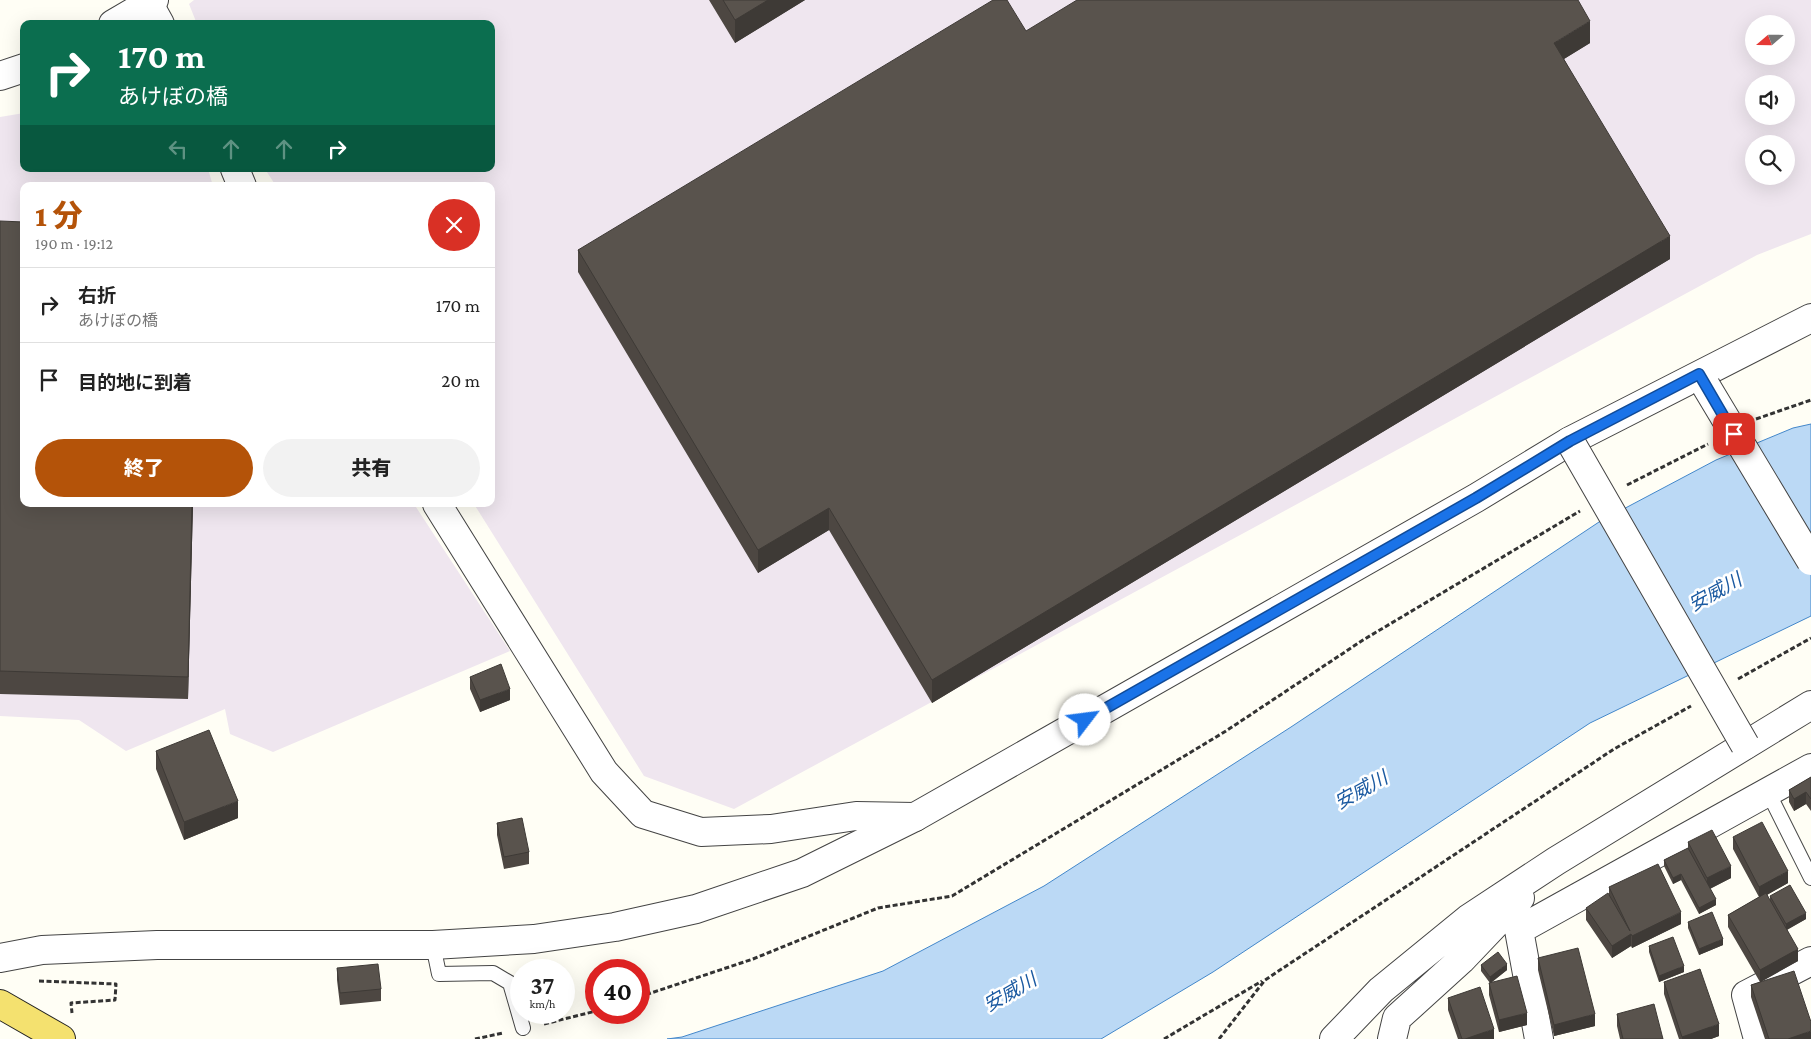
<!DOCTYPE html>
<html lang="ja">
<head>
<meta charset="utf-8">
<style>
  body { margin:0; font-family:"Crimson Pro","Noto Sans JP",serif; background:#f2f2f2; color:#222; height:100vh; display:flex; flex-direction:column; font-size:19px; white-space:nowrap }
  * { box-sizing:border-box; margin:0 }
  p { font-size:16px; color:#767676 }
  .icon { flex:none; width:28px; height:28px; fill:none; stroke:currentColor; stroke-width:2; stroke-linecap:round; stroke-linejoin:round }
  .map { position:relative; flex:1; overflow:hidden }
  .panel { position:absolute; left:20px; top:182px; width:475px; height:325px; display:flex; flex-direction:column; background:#fff; border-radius:10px; box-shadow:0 5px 20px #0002 }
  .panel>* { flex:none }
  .top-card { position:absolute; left:20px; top:20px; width:475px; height:152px; border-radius:10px; box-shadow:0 5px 20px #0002; background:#0b6e4f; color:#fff; overflow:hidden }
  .needle { width:32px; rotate:250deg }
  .tools { position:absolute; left:1745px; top:15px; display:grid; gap:10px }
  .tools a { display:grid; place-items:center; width:50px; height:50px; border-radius:50%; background:#fff; box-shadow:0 5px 20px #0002; font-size:25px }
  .speed { position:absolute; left:510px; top:959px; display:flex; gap:10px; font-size:25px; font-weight:700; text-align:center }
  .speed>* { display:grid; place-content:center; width:65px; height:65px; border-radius:50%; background:#fff; box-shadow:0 5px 20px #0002; line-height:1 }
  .speed small { font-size:12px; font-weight:400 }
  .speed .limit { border:8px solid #d22; background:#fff; color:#111 }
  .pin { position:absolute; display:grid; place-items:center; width:42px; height:42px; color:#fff; margin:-21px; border-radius:10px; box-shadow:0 2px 8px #0006 }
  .me { position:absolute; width:55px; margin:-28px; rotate:60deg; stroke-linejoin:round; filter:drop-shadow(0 0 4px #0008) }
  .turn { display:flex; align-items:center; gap:18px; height:105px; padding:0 15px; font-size:22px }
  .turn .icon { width:65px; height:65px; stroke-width:2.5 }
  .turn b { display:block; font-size:35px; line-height:42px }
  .lanes { display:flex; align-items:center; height:48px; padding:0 15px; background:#0003; justify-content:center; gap:25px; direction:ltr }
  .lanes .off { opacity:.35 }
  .round { display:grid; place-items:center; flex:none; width:52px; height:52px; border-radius:26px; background:#f2f2f2 }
  .headline { display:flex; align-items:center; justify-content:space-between; height:85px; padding:0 15px }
  h1 { font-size:30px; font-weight:800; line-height:38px; color:#b45309 }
  .button { display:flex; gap:10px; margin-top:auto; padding:10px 15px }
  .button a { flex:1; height:58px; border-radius:30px; background:#b45309; color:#fff; font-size:20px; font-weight:800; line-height:58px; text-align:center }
  .button a+a { background:#f2f2f2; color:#222 }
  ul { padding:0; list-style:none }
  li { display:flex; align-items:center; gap:15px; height:75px; padding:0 15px; border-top:1px solid #e0e0e0 }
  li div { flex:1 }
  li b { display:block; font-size:19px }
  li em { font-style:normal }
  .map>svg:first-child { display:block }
  .industrial { fill:#efe6ef; fill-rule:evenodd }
  .water { fill:#bbd9f5; stroke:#4387ca }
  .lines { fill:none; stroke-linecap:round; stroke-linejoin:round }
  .service-casing { stroke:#444; stroke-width:16 }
  .minor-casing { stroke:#444; stroke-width:30 }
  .tertiary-casing { stroke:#444; stroke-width:30 }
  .primary-casing { stroke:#222; stroke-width:30 }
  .path { stroke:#333; stroke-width:3; stroke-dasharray:5 2.5; stroke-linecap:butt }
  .service { stroke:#fff; stroke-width:14 }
  .minor { stroke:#fff; stroke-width:28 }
  .tertiary { stroke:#fff; stroke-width:28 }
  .primary { stroke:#f4e16f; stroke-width:28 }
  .minor-bridge-casing { stroke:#444; stroke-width:30; stroke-linecap:butt }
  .minor-bridge { stroke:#fff; stroke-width:28 }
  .wall { fill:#4d4742 }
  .shaded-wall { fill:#3e3a36 }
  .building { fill:#59534d; stroke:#3e3a36 }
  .route-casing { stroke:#114b97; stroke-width:12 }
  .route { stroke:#1a73e8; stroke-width:9 }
  .labels { text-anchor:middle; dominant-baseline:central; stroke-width:5; stroke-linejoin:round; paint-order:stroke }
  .water-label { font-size:19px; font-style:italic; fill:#1b5aa1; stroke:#fff }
</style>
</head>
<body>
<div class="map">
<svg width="1811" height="1039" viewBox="0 0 1811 1039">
  <rect width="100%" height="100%" fill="#fffef5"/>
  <path class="industrial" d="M194,0H1811V234L1757,255L734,809L644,776L474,504H491V186H276L265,169H491V24H197L189,4ZM1754,24H1786V56H1754ZM1754,84H1786V116H1754ZM1754,144H1786V176H1754Z
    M24,113V169H208L213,186H24V504H414L510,651L273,752L230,734L225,709L126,751L79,720L0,716V117Z"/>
  <path class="water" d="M1811,424V616L1590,723L1213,972L1101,1039H667L682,1037L883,971L1044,886L1291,727L1599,522L1716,460L1793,428Z"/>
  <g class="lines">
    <g class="service-casing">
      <path id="service" d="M1768,792L1811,878
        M433,945L439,974L493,973L510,983L523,1028"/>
    </g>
    <g class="minor-casing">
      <path id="minor" d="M149,4L160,24
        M235,169L242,186
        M437,504L604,772L643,814L701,832L771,829L856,816L915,817
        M1334,1039L1381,990L1468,919L1556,861L1811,705
        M1392,1039L1397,1018L1461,960L1520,898
        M1539,1039L1519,930L1811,768
        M1758,1039L1746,995L1811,961"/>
    </g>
    <g class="tertiary-casing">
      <path id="tertiary" d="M113,24L154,0
        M0,76L24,68
        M0,958L42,950L157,945H433L534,939L615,927L696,909L802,873L915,817L1476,498L1570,441L1811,318"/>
    </g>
    <g class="primary-casing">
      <path id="primary" d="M0,1004L61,1039"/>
    </g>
    <path class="path" d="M1756,419L1811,400
      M1627,485L1708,444
      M1738,679L1811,638
      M39,981L116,984L115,1000L71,1003L72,1013
      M639,997L753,959L878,908L952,896L1226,731L1363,640L1580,511
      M544,1024L596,1011
      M475,1039L503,1033
      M1164,1039L1262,981
      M1219,1039L1265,980L1614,749L1691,706"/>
    <use href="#service" class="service"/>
    <use href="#minor" class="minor"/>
    <use href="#tertiary" class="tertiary"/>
    <use href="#primary" class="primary"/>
    <g class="minor-bridge-casing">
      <path id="minor-bridge" d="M1706,386L1811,561
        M1570,441L1745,745"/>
    </g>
    <use href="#minor-bridge" class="minor-bridge"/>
  </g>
  <path class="wall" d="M709,0H805L735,43Z
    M1026,31L1590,43L1564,59L1670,259L932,703L829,530L758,573L578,272V250Z
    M0,221L24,504H193L188,699L0,694Z
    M470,677L510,700L480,712L470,689Z
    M156,751L238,818L184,840L156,769Z
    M1811,777V811L1806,804L1794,811L1789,802V790Z
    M497,823L529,852V864L504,869L497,835Z
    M1733,837L1788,883L1767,895L1770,901V896L1806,919L1787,930L1798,961L1761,982L1811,1039H1765L1751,997V985L1760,982L1728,927V915L1759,897L1733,849Z
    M1688,842L1731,878L1710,889L1716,905L1699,914L1681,880L1673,884L1664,866V860L1688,848Z
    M1609,887L1681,924L1632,948L1631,946L1612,958L1586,920V908L1609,895Z
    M1688,922L1723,945L1699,955L1688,928Z
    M1649,946L1684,972L1659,982L1649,952Z
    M1538,958L1595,1026L1554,1036L1538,970Z
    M1481,965L1507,970L1491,983L1527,1025L1499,1032L1489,995V983H1490L1481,971Z
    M337,968L381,989V1001L340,1005L337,980Z
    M1664,982L1719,1036L1711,1039H1679L1664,994Z
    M1448,998L1494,1039H1458L1448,1010Z
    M1617,1014L1663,1039H1620L1617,1026Z"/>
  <path class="shaded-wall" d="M768,0H805L735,43V20Z
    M1590,21V43L1554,65V43Z
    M1670,236V259L932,703V680Z
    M192,504H193L188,699V677Z
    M829,508V530L758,573V550Z
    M510,689V700L480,712V700Z
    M1806,792V804L1794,811V799Z
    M238,801V818L184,840V822Z
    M1731,866V878L1707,890V878Z
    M1788,871V883L1759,899V887Z
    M1681,874V880L1673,884V878Z
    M1716,899V905L1699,914V908Z
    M1681,912V924L1632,948V936Z
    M1806,913V919L1786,930V924Z
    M1631,934V946L1612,958V946Z
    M1723,939V945L1699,955V949Z
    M1798,949V961L1760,982V970Z
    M1507,964V970L1490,983V977Z
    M1684,966V972L1659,982V976Z
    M1527,1013V1025L1499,1032V1020Z
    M1595,1014V1026L1554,1036V1025Z
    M1719,1024V1036L1711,1039H1682V1037Z
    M1494,1029V1039H1465Z
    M1811,1031V1039H1788Z"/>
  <path class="building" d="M723,0H768L735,20Z
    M993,0H1007L1026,31L1077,0H1578L1590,21L1554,43L1670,236L932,680L829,508L758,550L578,250Z
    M0,221L24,222V504H192L188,677L0,671Z
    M501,664L510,689L480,700L470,677Z
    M209,730L238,801L184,822L156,751Z
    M1811,777V799L1806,792L1794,799L1789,790Z
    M522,818L529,852L504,857L497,823Z
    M1762,822L1788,871L1759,887L1733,837Z
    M1712,830L1731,866L1707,878L1688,842Z
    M1688,848L1716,899L1699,908L1681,874L1673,878L1664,860Z
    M1658,864L1681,912L1632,936L1631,934L1612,946L1586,908L1608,893L1630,931L1609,887Z
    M1790,885L1806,913L1786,924L1770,896Z
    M1766,893L1798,949L1760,970L1728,915Z
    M1712,912L1723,939L1699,949L1688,922Z
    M1673,937L1684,966L1659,976L1649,946Z
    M1578,948L1595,1014L1554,1025L1538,958Z
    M1498,952L1507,964L1490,977L1481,965Z
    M378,964L381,989L340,993L337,968Z
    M1700,969L1719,1024L1682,1037L1664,982Z
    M1794,971L1811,1022V1031L1788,1039H1769L1751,985Z
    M1517,976L1527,1013L1499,1020L1489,983Z
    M1480,987L1494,1029L1465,1039H1462L1448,998Z
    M1654,1004L1663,1039H1623L1617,1014Z"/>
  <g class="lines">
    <g class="route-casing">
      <path id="route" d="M1085,720L1476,498L1570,441L1699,374L1734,434"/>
    </g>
    <use href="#route" class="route"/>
  </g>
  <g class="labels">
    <g class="water-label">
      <text transform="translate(1715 592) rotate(-29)">安威川</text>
      <text transform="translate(1361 790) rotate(-29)">安威川</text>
      <text transform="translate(1010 992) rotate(-30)">安威川</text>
    </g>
  </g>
</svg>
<div class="tools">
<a><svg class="needle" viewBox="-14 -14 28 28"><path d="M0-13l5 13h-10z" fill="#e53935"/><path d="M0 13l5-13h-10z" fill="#767676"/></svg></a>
<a><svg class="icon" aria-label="sound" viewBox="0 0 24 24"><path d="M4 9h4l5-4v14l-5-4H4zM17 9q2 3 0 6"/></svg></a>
<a><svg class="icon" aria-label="search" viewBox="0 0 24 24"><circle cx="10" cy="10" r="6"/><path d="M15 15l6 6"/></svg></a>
</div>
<div class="speed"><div>37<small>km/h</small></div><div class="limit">40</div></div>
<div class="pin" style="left:1734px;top:434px;background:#d93025"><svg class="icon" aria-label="arrive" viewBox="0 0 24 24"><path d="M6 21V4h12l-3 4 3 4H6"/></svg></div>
<svg class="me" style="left:1085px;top:720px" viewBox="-20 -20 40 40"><circle r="19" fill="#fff"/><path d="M0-13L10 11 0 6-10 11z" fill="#1a73e8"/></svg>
<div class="top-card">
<div class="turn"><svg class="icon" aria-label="right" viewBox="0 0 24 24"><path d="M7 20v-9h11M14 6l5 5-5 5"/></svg><div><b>170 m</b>あけぼの橋</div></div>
<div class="lanes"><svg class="icon off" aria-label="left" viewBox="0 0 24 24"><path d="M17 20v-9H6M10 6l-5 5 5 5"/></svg><svg class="icon off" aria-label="ahead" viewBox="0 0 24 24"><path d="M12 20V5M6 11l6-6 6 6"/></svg><svg class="icon off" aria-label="ahead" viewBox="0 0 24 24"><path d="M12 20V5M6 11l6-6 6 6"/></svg><svg class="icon" aria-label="right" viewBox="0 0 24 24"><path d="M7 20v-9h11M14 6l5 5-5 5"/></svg></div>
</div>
<section class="panel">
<div class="headline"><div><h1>1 分</h1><p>190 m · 19:12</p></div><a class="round" style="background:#d93025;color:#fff"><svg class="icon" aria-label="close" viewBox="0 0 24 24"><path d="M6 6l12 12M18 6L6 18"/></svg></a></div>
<ul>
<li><svg class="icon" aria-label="right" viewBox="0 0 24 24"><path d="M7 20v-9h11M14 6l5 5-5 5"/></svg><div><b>右折</b><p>あけぼの橋</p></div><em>170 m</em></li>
<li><svg class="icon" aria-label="arrive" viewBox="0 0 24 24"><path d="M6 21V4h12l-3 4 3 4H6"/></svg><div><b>目的地に到着</b></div><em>20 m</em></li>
</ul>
<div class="button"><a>終了</a><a>共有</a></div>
</section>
</div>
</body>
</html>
